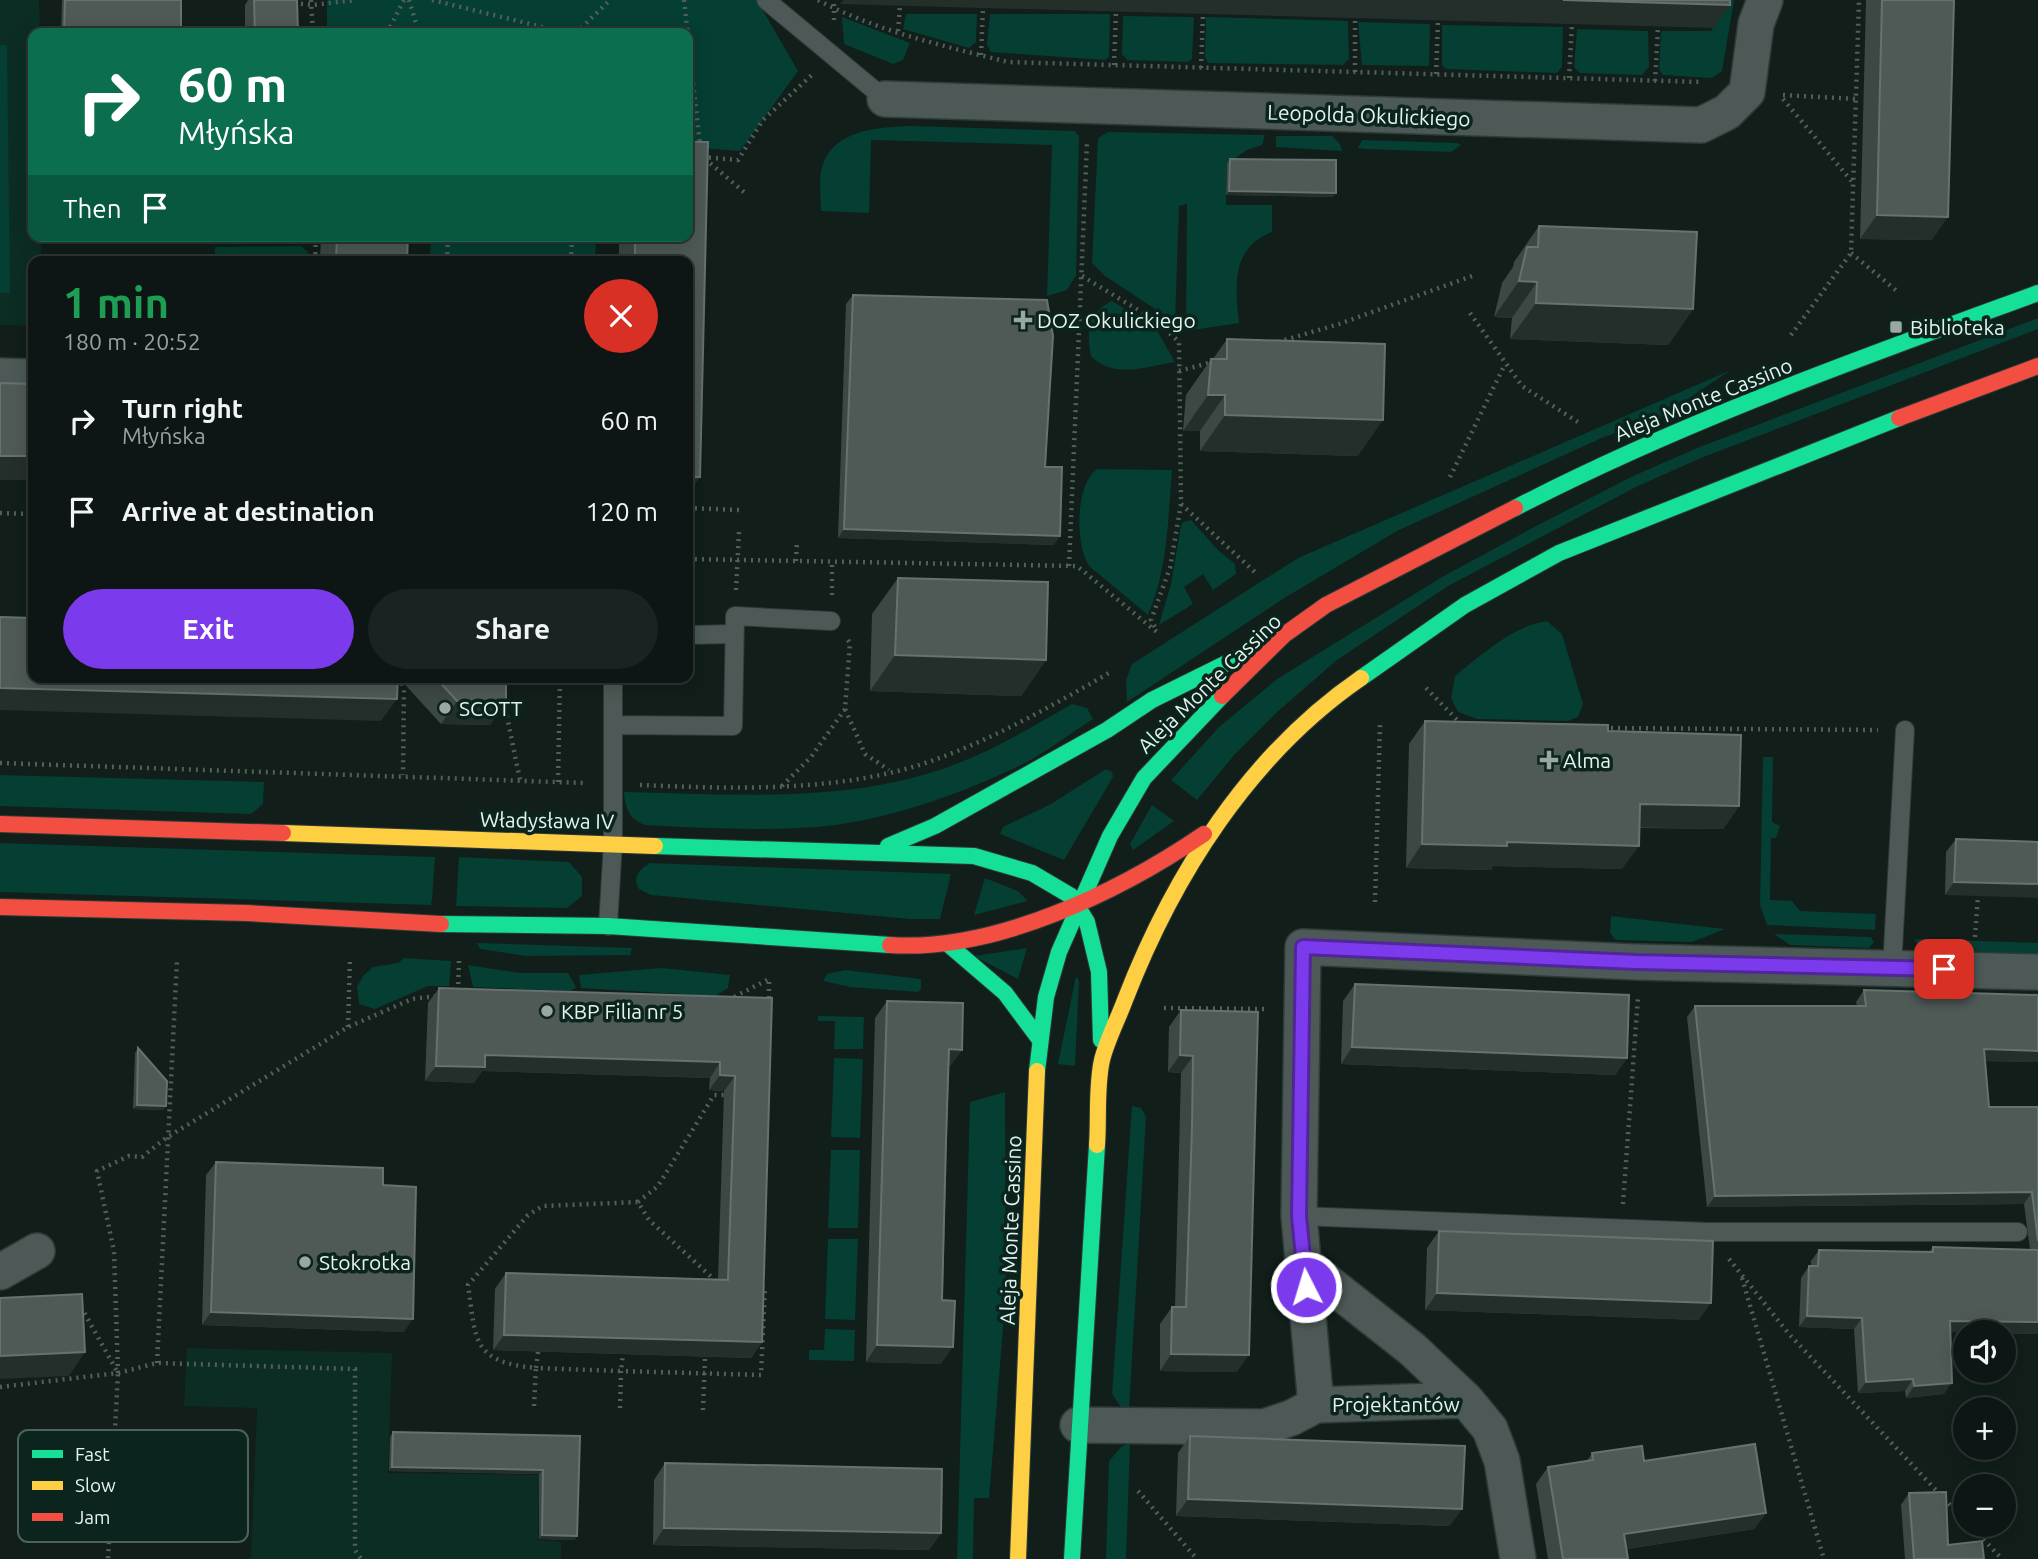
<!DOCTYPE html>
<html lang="en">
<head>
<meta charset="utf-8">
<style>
  body { margin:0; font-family:Ubuntu,sans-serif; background:#1b2322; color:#f1f3f6; height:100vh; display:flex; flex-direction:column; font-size:26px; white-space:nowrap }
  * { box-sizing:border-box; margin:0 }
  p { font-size:23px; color:#9a9fa0 }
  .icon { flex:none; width:38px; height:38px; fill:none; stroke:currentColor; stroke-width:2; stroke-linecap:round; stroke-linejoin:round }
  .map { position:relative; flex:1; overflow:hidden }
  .sheet { position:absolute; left:28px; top:256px; width:665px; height:427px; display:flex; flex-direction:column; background:#0d1614; border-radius:14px; box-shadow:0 4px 18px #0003,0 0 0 2px #2d3534 }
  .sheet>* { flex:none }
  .banner { position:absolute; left:28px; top:28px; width:665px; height:214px; border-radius:14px; box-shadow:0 4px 18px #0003,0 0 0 2px #2d3534; background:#0b6e4f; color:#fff; overflow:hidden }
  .tools { position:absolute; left:1953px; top:1320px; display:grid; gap:14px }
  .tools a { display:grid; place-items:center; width:63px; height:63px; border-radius:50%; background:#0d1614; box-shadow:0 4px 18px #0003,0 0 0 2px #2d3534; font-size:35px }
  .pin { position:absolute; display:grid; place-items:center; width:60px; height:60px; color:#fff; margin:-30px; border-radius:14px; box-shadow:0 4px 10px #0006 }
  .me { position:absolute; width:77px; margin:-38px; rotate:355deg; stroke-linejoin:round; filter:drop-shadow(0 0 5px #0008) }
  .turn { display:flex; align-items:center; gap:24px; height:147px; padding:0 35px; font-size:32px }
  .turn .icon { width:91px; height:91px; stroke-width:2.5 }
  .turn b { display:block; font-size:49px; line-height:60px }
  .then { display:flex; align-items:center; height:66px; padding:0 35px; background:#0003; gap:14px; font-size:26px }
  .round { display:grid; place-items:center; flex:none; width:74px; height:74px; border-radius:37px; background:#1b2322 }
  .head { display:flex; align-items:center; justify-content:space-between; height:119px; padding:0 35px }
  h1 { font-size:42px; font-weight:700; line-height:52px; color:#1e9e55 }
  .cta { display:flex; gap:14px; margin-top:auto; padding:14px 35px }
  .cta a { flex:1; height:80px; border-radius:42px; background:#7c3aed; color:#fff; font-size:28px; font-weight:700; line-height:80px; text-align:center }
  .cta a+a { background:#1b2322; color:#f1f3f6 }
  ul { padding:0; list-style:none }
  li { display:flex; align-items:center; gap:21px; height:91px; padding:0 35px }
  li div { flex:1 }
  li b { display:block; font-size:26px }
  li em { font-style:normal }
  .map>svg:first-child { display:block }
  .built { fill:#0c2d24 }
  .green { fill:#053e32 }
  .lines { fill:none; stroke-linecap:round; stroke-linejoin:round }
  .lane-casing { stroke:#2f3b37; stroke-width:20 }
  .street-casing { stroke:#2f3b37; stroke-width:38 }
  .fast-casing { stroke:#2f3b37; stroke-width:18 }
  .slow-casing { stroke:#2f3b37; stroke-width:18 }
  .jam-casing { stroke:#2f3b37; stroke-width:18 }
  .path { stroke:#545f5b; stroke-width:4.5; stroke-dasharray:2 5; stroke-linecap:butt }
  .lane { stroke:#4d5956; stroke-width:18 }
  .street { stroke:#4d5956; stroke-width:35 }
  .fast { stroke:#16e098; stroke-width:16 }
  .slow { stroke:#ffcf43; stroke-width:16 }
  .jam { stroke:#f24e42; stroke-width:16 }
  .wall { fill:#3d4845 }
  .shaded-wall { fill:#242f2c }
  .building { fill:#4f5a57; stroke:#66726f; stroke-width:2 }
  .route-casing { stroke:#51269a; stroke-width:18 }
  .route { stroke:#7c3aed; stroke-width:12 }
  .poi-dot { fill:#9aa8a4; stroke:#0b241d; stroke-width:2.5 }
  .labels { text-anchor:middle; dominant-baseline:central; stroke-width:7; stroke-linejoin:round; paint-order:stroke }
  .street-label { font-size:21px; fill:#e4f3ee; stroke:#0b241d }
  .poi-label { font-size:21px; fill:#e4f3ee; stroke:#0b241d; text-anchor:start }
  .key { fill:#0b241d; stroke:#4c625c; stroke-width:2 }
  .key-label { font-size:19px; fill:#e4f3ee }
</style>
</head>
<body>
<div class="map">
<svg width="2038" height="1559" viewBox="0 0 2038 1559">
  <rect width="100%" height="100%" fill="#111e1a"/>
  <path class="built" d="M0,0H39L40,33H33V236H41V261H33V326L0,325Z
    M187,1348L392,1353L388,1473L539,1475L538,1540L561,1542V1559H251L257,1408L184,1406Z"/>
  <path class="green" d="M327,0H757L798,71L740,151L688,147V33H327Z
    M1714,0H1734L1722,71L1712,78L1663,75L1659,69L1661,31H1712Z
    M906,14H977L976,42L969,48L903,29Z
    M990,14H1110L1109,57L1105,60L991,52L987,45Z
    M1123,16L1194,17L1192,59L1188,62L1127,60L1122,54Z
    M842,17L910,43L903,60L893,64L844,44Z
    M1206,17L1348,21L1349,59L1343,65L1208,63L1205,57Z
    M1358,22L1430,24L1429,66L1362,65Z
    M1442,25L1563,27L1562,67L1557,73L1446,69L1442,65Z
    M1577,29L1648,31L1649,67L1642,75L1580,73L1574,67Z
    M0,45H7L10,293H0Z
    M912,126L1075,131L1079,136L1076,275L1067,290L1047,296L1052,145L871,140L869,213L821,211C821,199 819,184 821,172C829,129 879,127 912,126Z
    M1108,132L1265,135L1262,145L1247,150L1227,164L1226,205H1272V232C1231,248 1235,285 1239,323L1186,331L1187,204L1179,206L1175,322L1105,276L1092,263L1098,138Z
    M1276,136H1332L1340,144L1342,151L1276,147Z
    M1362,140L1457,143L1461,145L1451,152L1366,149L1358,148Z
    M431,236H596L595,261H430Z
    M301,246L308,252V261H215V247Z
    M1112,301L1155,327L1175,362C1146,367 1113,379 1091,356C1086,331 1088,312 1112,301Z
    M2038,318V329L1701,458L1638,486L1448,586L1337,660L1276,713L1236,753L1197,800L1171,780L1219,727L1277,679L1442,577L1538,525L1631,477L1697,448Z
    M1731,370L1661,417L1604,437L1397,531L1286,597L1127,702L1126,680L1132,664L1298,558Z
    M1097,469L1172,470C1168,519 1168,569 1148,615L1089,566C1075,544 1075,485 1097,469Z
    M1191,520L1218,550L1235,564L1236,574L1213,590L1203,574L1184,587L1193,604L1159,625L1171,584L1181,526L1183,522Z
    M1547,621L1562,634L1583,704L1578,717L1567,721L1477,719L1458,712L1451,698L1455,676C1481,655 1514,625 1547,621Z
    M1072,704L1087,708L1093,719C1069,734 1046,753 1021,765C958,795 886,821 816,827C760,831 701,828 645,825C629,819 625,808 624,792C732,794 844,804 948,767C992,751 1032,727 1072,704Z
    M1763,757H1773L1772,822L1780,826L1776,838H1771L1770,900L1792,901L1800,911L1876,914L1875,930L1767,925L1760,905Z
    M1106,769L1112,772L1113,777L1064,860L1000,834L1003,827L1051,804Z
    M0,775L264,782L263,804L251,814L0,806Z
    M1152,805L1174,821L1133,850L1130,844Z
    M0,843L435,857L432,899L431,905L0,892Z
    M459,857L569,862L582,877V896L567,908L456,906Z
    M650,863L951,874L940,919H910L651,895L639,889C631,878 640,869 650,863Z
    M985,878L1018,891L1028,901L974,915Z
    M1611,916L1725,929L1692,942L1616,940L1610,933Z
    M1774,934L1871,937L1874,942L1869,948L1790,945Z
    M1914,939L2038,943V954L1921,950Z
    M477,943L632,948L630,955L526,956L480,949Z
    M1027,948L1018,979L974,956Z
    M404,958L451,961L449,986H428L375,1009L359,1004L357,987L363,976L373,967L398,963Z
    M468,965L520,973H568L576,987L571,991L473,987Z
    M662,968L730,975L728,988L717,995H698L581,988L579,975Z
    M845,970L921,979V989L918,992L850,987L823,981L827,974Z
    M1076,976L1079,981L1075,1066L1058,1064Z
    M818,1016L864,1017L863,1049H834L835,1021H818Z
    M834,1058L863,1059L860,1138L831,1137Z
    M1005,1092L1006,1292L989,1498H974L973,1559H957L970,1102Z
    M1132,1106L1141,1108L1146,1117L1129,1410L1121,1407L1112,1394Z
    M831,1150H860L858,1228H828Z
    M828,1239H858L855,1320L825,1319Z
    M825,1329L855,1330L854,1361L809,1360V1350H824Z
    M1130,1443L1126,1559H1106L1109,1461L1121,1447Z"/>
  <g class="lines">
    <g class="lane-casing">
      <path id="lane" d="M766,0L885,99
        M688,635L734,634
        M613,725L733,726L735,616L831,621
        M608,926L613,842V677
        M1892,968L1905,730
        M1299,1216L1708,1232H2018"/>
    </g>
    <g class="street-casing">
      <path id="street" d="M885,99L1701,125L1727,112L1747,92L1756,24L1765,0
        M0,376L33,377
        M1303,1263L1412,1349L1466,1400
        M0,1272L37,1251
        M1316,1405L1299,1216L1303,947L1636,962L2038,972
        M1078,1425L1264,1427L1291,1418L1316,1405L1466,1400L1490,1429L1502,1461L1518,1559"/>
    </g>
    <g class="fast-casing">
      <path id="fast" d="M1515,508C1683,421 1861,358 2038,293
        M1361,678L1465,605L1559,553L1899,418
        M655,846L974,856L1032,873L1071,896L1087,922L1099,972L1101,1040
        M888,846L935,826L1107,730L1152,700L1253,650
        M441,924L608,926L890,945
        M949,945L1005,993L1040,1040
        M1037,1071L1046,997L1059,952L1110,836L1144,778L1222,696
        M1072,1559L1097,1145"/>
    </g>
    <g class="slow-casing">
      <path id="slow" d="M283,833L655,846
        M1097,1145C1099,1118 1096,1086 1102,1060C1107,1040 1118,1019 1125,1000C1173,876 1249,755 1361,678
        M1018,1559L1037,1071"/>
    </g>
    <g class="jam-casing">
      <path id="jam" d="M1899,418L2038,366
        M1222,696L1284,635L1326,605L1515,508
        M0,824L283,833
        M0,907L247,913L441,924
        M890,945C995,952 1119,892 1204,834"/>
    </g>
    <path class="path" d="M311,0L313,33
      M409,0L419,33
      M432,0L567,33
      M684,0L700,145
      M818,0C876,31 944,46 1008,62L1702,82
      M294,3L312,5L356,0
      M834,20V0
      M898,31L900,6
      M387,33L404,0
      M576,33L610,0
      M981,55L983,9
      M1114,65L1116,12
      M1201,68L1203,14
      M1355,72V18
      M1436,74L1438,21
      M1569,78L1572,24
      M1655,81L1658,27
      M1783,95L1856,99
      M1783,99L1854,184
      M702,157L738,160L763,120L814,73
      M705,159L744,192
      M208,241L321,239
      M1851,253L1897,291
      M315,261L316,237
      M447,261L448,236
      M571,261L572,236
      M1082,276L1158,322L1179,342L1181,504L1170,568L1151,620L1156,629
      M1470,313L1522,386L1578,422
      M1791,335L1851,253L1859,0
      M1278,342L1339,324L1475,275
      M1179,371L1212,362
      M1450,477L1505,364
      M1181,504L1257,574
      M688,508L739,510
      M0,513L33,514
      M688,559L1077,566L1158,633
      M796,561L797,541
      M1069,566L1087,142
      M736,590L739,532
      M832,595V562
      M848,640L850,643L845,709L865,754L889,770
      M400,677L404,689L403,775
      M1426,688L1462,725
      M504,702L520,780
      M1604,728L1878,730
      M0,763L586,783
      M558,782L560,677
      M640,785C737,789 850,793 942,757C1001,735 1055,704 1109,673
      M782,786L811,757L845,709
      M1375,902L1380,724
      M1975,937L1978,896
      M458,991L459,961
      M728,1000L769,979V1001
      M1164,1008L1268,1009
      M348,1027L350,958
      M638,1202L658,1186L714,1095H730
      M1623,1204L1638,997
      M1729,1259L1789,1334L1965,1521
      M1742,1278L1824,1559
      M81,1307L118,1373L108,1559
      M538,1352L536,1368L621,1371L623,1354
      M157,1363L177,960
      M118,1373L114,1251L97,1171L129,1156L142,1157L166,1138L348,1027L412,999L437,996
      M0,1387L118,1373L157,1363L355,1369V1550L361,1559
      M534,1406L536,1368C472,1362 476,1341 468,1285L528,1215L543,1206L638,1202L649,1220L717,1282
      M620,1408L621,1371L761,1375L765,1287H760
      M703,1410L705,1357
      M1138,1491L1197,1559
      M1969,1524L2002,1559"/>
    <use href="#lane" class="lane"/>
    <use href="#street" class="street"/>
    <use href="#fast" class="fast"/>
    <use href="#slow" class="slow"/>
    <use href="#jam" class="jam"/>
  </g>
  <path class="wall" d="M62,0H181V33H61Z
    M248,0H297L298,33H245V5Z
    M1866,0H1954L1932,240L1860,239Z
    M1230,159L1333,197L1226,195L1227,163Z
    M1539,226L1693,309L1668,345L1510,339L1512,318L1494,317L1502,283L1513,267L1514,262Z
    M321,236H408L407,261H320Z
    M619,236H688V261H619Z
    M853,295L1045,467L1054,545L838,538L846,304Z
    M1227,339L1358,456L1200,451V431H1183L1186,395L1211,359H1213Z
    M898,578L1046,660L1021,696L870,691L872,614Z
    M398,677H506L490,725L441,724Z
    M1425,721L1739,806L1723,829L1639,828L1622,869L1493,866L1491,870L1406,868L1409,744Z
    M1956,839L2038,842L1945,895L1946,852Z
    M1355,984L1627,1058L1615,1075L1341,1064L1343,1001Z
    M439,988L772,998L762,1342L751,1358L493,1350L495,1289L506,1273L718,1279L724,1091L709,1090L710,1078L482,1071L474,1083L425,1081L428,1003Z
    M1864,990L2038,995V1062L1985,1061L1989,1107H2038V1334L1950,1332L1944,1394L1906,1398L1905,1391L1858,1393L1854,1329L1799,1327L1801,1278L1809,1266H1811V1261L1819,1250L1929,1252L1933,1247L2030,1249L2024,1204L1707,1207L1687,1017L1695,1006H1857L1856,1002Z
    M887,1001L962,1050L950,1066H949L941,1364L866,1362L875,1018Z
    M1181,1010L1258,1012L1237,1372L1160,1371V1324L1172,1307H1175L1181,1073L1168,1072L1169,1027Z
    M138,1048L163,1110L133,1109L135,1053Z
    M216,1162L383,1185L404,1332L202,1325L206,1175Z
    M1439,1231L1699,1320L1425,1310L1427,1248Z
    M393,1432L580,1436L577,1536L574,1540L539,1539V1474L389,1471L390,1437Z
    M1190,1436L1450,1526L1176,1516L1178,1453Z
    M1592,1453L1644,1461L1766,1513L1754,1529L1627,1549L1628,1559H1548L1536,1484L1548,1467L1587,1461Z
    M665,1463L941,1533L929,1550L653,1545L654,1480Z
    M1909,1493L1948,1545L1984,1559H1905L1901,1505Z"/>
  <path class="shaded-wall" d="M844,0H1563L1730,5L1714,28L840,4Z
    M1229,191L1336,193L1333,197L1226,195Z
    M1877,215L1948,217L1932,240L1860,239Z
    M1519,281L1537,282L1512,318L1494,317Z
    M1536,303L1693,309L1668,345L1510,339Z
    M1208,395H1225L1200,431H1183Z
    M1225,415L1383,420L1358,456L1200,451Z
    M0,456H33V480H0Z
    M688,477H700L688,494Z
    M844,529L1060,536L1054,545L838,538Z
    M895,655L1046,660L1021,696L870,691Z
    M0,688L397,699L381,721L0,710Z
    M457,701L506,703L490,725L441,724Z
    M1640,804L1739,806L1723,829L1624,827Z
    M1507,842L1639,846L1622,869L1493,866L1491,870L1406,868L1422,844Z
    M1954,882L2038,884V898L1945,895Z
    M1352,1047L1627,1058L1615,1075L1341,1064Z
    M949,1049L962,1050L950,1066H937Z
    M1984,1049L2038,1051V1062L1976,1061Z
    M485,1055L720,1062L710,1078L482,1071L474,1083L425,1081L436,1066Z
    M1180,1055L1193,1056L1181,1073L1168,1072Z
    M720,1075L735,1076L724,1091L709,1090Z
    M137,1105L166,1106L163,1110L133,1109Z
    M2032,1192L2024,1204L1707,1207L1715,1196Z
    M1437,1293L1711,1303L1699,1320L1425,1310Z
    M211,1312L413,1319L404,1332L202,1325Z
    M1807,1316L1862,1318L1854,1329L1799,1327Z
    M1950,1321L2038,1322V1334L2004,1333V1332H1942Z
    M504,1335L762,1342L751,1358L493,1350Z
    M877,1345L953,1347L941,1364L866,1362Z
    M85,1352L69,1376L0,1379V1356Z
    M1171,1354L1249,1355L1237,1372L1160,1371Z
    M1913,1379L1905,1391L1858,1393L1866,1382Z
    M1952,1383L1944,1394L1906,1398L1914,1386Z
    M392,1467L543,1470L539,1474L389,1471Z
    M1188,1499L1462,1509L1450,1526L1176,1516Z
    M1766,1513L1754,1529L1612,1551L1624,1534Z
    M664,1528L941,1533L929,1550L653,1545Z
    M542,1535L577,1536L574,1540L539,1539Z"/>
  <path class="building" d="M65,0H181V33H64Z
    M254,0H297L298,33H255Z
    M1563,0H1730V5Z
    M1882,0H1954L1948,217L1877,215Z
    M688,142H708L700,477H688V261H635V236H688Z
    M1230,159L1336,160V193L1229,191Z
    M1539,226L1697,232L1693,309L1536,303L1537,282L1519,281L1527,247H1538Z
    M337,236H408L407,261H336Z
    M853,295L1047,300L1053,336L1045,467H1062L1060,536L844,529Z
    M1227,339L1385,344L1383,420L1225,415V395H1208L1211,359H1227Z
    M0,383L33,384V456H0Z
    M898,578L1048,582L1046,660L895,655Z
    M0,617L33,618V677H398L397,699L0,688Z
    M435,677H506V703L457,701Z
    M1425,721L1608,725V731L1741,735L1739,806L1640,804L1639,846L1507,842V846L1422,844Z
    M1956,839L2038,842V884L1954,882Z
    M1355,984L1629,995L1627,1058L1352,1047Z
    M439,988L772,998L762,1342L504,1335L506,1273L728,1280L735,1076L720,1075V1062L485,1055V1067L436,1066Z
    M1864,990L2038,995V1051L1984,1049L1989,1107H2038V1241L2032,1192L1715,1196L1695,1006H1866Z
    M887,1001L963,1003L962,1050L949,1049L946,1139L942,1300L955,1301L953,1347L877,1345Z
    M1181,1010L1258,1012L1249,1355L1171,1354L1172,1307H1186L1192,1127L1193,1056L1180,1055Z
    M138,1048L167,1081L166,1106L137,1105Z
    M216,1162L383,1168V1185L416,1187L413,1319L211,1312Z
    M1439,1231L1713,1241L1711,1303L1437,1293Z
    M1933,1247L2038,1250V1322L1950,1321L1952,1383L1914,1386L1913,1379L1866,1382L1862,1318L1807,1316L1809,1266H1818L1819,1250L1933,1252Z
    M82,1294L85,1352L0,1356V1298Z
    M393,1432L580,1436L577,1536L542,1535L543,1470L392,1467Z
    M1190,1436L1465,1446L1462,1509L1188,1499Z
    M1755,1444L1766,1513L1624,1534L1628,1559H1563L1548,1467L1593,1460L1592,1453L1642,1446L1644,1461Z
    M665,1463L942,1469L941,1533L664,1528Z
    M1946,1492L1948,1545L1982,1541L1984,1559H1914L1909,1493Z"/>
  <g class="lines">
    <g class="route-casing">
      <path id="route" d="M1306,1287L1299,1216L1303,947L1636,962L1944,969"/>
    </g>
    <use href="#route" class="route"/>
  </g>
  <g class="poi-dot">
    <path d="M1019.5 309.5h7v7h7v7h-7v7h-7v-7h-7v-7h7z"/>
    <rect x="1889" y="320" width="14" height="14" rx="3.5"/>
    <circle cx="445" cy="708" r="7"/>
    <path d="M1545.5 749.5h7v7h7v7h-7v7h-7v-7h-7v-7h7z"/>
    <circle cx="547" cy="1011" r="7"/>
    <circle cx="305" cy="1262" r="7"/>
  </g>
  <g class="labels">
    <g class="street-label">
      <text transform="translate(1369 115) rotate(2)">Leopolda Okulickiego</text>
      <text transform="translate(1703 399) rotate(-22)">Aleja Monte Cassino</text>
      <text transform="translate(1209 683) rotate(-44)">Aleja Monte Cassino</text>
      <text transform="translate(547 820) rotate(1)">Władysława IV</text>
      <text transform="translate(1010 1230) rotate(-88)">Aleja Monte Cassino</text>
      <text x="1396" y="1404">Projektantów</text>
    </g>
    <g class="poi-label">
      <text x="1037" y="320">DOZ Okulickiego</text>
      <text x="1910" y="327">Biblioteka</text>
      <text x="459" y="708">SCOTT</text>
      <text x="1563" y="760">Alma</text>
      <text x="561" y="1011">KBP Filia nr 5</text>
      <text x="319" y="1262">Stokrotka</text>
    </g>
  </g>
  <rect x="18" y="1430" width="230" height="112" rx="10" class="key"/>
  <rect x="32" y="1450" width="31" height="8" fill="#16e098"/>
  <rect x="32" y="1481" width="31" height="9" fill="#ffcf43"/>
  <rect x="32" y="1513" width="31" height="8" fill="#f24e42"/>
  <g class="key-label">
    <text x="75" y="1461">Fast</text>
    <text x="75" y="1492">Slow</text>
    <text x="75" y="1524">Jam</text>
  </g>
</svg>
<div class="tools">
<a><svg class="icon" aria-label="sound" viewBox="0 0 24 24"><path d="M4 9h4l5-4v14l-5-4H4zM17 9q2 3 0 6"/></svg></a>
<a>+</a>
<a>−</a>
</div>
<div class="pin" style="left:1944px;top:969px;background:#d93025"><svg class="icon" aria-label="arrive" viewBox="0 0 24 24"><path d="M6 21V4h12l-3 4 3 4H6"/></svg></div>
<svg class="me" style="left:1306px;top:1287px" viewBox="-20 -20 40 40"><circle r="17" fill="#7c3aed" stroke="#fff" stroke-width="3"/><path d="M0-11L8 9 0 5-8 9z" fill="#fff"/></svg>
<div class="banner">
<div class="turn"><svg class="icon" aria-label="right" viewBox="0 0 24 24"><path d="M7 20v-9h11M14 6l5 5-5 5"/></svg><div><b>60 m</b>Młyńska</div></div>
<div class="then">Then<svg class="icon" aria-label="arrive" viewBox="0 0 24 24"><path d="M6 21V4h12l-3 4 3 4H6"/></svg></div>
</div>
<section class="sheet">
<div class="head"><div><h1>1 min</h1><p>180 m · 20:52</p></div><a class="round" style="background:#d93025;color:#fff"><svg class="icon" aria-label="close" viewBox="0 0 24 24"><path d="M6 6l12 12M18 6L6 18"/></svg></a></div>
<ul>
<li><svg class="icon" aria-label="right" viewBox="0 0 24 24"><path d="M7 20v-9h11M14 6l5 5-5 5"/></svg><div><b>Turn right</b><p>Młyńska</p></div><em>60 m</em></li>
<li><svg class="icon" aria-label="arrive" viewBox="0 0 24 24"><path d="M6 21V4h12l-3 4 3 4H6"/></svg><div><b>Arrive at destination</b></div><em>120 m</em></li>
</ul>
<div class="cta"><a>Exit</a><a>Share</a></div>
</section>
</div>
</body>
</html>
